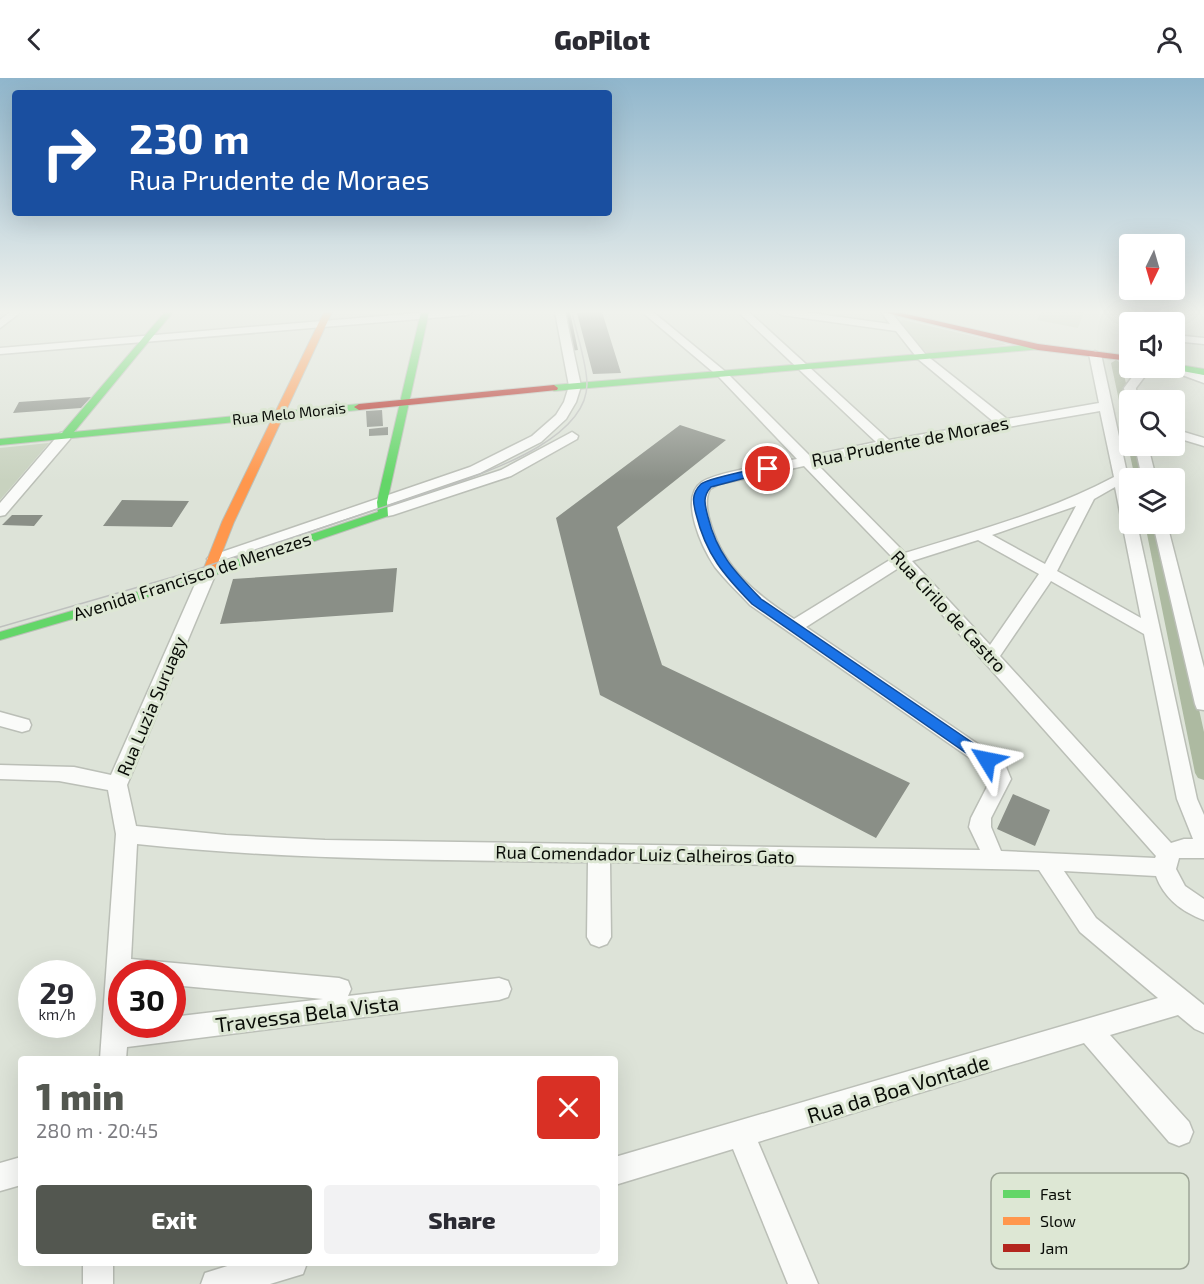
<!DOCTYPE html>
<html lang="en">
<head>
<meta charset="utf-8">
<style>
  body { margin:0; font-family:"Exo 2",sans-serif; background:#f2f2f3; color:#2b2b33; height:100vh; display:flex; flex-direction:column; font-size:22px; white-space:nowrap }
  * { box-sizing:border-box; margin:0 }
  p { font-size:20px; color:#7c7c81 }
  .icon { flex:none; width:33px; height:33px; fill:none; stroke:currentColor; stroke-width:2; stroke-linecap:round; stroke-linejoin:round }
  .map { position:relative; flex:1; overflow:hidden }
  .sheet { position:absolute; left:18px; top:978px; width:600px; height:210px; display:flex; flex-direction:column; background:#fff; border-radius:6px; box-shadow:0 6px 24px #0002 }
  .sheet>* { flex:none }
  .top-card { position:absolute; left:12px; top:12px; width:600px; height:126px; border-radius:6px; box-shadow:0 6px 24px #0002; background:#1a4fa0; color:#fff; overflow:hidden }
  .needle { width:39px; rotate:185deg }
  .controls { position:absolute; left:1119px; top:156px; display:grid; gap:12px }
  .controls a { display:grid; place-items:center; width:66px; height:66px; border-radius:6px; background:#fff; box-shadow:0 6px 24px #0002; font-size:30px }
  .speed { position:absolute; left:18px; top:882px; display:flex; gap:12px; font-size:30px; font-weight:700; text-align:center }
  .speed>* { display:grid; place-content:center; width:78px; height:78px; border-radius:50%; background:#fff; box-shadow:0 6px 24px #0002; line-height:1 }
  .speed small { font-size:15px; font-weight:400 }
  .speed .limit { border:9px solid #d22; background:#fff; color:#111 }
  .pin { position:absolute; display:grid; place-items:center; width:51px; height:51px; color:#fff; margin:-26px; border:3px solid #fff; border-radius:50%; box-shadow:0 2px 6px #0007 }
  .me { position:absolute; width:66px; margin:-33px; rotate:305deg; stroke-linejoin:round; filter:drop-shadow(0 0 4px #0008) }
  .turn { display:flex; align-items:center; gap:21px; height:126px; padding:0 18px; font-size:27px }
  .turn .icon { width:78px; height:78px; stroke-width:2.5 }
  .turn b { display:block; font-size:42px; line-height:51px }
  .round { display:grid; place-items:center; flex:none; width:63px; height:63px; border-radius:6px; background:#f2f2f3 }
  .headline { display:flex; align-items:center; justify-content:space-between; height:102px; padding:0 18px }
  h1 { font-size:36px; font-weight:800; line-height:45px; color:#535750 }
  .primary-button { display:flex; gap:12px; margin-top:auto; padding:12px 18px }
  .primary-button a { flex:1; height:69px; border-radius:6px; background:#535750; color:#fff; font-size:24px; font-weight:800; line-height:69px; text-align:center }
  .primary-button a+a { background:#f2f2f3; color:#2b2b33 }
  header { display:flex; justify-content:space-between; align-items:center; height:78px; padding:0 18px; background:#fff; font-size:27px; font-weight:800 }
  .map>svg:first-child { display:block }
  .green { fill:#c8d2bf }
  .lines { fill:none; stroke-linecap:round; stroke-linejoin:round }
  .canal { fill:#adbaa1; fill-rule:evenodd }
  .building { fill:#8a8f87 }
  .street-casing { stroke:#bbbfb7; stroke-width:3 }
  .fast-casing { stroke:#bbbfb7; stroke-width:2 }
  .slow-casing { stroke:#bbbfb7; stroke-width:2 }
  .jam-casing { stroke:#bbbfb7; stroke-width:2 }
  .street { fill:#fafbf9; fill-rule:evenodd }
  .fast { fill:#63d668; fill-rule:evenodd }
  .slow { fill:#ff974d; fill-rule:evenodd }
  .jam { fill:#b3261e; fill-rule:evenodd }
  .tram { stroke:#bec0be; stroke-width:1.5 }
  .route { fill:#1a73e8; stroke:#114b97; stroke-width:1.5 }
  .labels { text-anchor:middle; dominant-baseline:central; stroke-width:6; stroke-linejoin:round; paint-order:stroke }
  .far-street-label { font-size:15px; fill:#090c07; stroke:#dde7d4 }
  .street-label { font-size:18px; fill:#090c07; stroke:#dde7d4 }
  .near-street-label { font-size:21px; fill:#090c07; stroke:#dde7d4 }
  .key { fill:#dde7d4; stroke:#9da596; stroke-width:1.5 }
  .key-label { font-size:16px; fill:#090c07 }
</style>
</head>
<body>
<header><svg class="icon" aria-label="back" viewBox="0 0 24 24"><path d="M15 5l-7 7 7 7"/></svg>GoPilot<svg class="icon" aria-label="person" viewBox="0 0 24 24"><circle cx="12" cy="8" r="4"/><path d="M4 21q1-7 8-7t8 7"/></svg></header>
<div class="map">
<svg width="1204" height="1206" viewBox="0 0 1204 1206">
  <rect width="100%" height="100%" fill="#dde3d8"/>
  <path class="green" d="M1041,234H1084L1078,250L1037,242Z
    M903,242L1003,265L1006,267L928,276L897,245Z
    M49,365L0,422V370Z"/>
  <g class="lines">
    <path class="canal" d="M1116,282L1121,285L1130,322V349L1124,346L1111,285Z
      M1130,366L1140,368L1147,400H1135L1128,368Z
      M1145,446H1158L1204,654V702L1198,700L1195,695Z"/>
  </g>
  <path class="building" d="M564,234H570L578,272L571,273Z
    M602,234L621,295L593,296L577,235Z
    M91,319L81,330L13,335L19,324Z
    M382,332L383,348L367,349L366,333Z
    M680,347L726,362L617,449L662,587L910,705L876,760L600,617L556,440Z
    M388,349V357L369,358V351Z
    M122,422L189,423L172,449L103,448Z
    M12,437H43L34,448L2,447Z
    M397,490L393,534L220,546L233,501Z
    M1013,716L1050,732L1035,768L997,751Z"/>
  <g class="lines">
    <g class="street-casing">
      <path id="street" d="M10,234H21L0,250V242Z
        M430,234H472L467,237L0,276V270Z
        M555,234H565L581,308L576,324L566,341L541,364L480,395L220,484H210L207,481L210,478L470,389L532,358L556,337L564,324L569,308Z
        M642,234H653L727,295L810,378L876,364L738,234H749L889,362L994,344L918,281L896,253L782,237L777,234H804L890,246L881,234H891L926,277L1007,341L1099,325L1089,276L1095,273L1101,276L1130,409V446H1137L1197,721L1204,737V780H1179L1176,791L1185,808L1204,821V842C1182,834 1164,820 1156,798L1064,793L1096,840L1204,927V955L1195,951L1178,937L1110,957L1189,1044L1193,1054L1189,1064L1179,1068L1169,1064L1084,965L758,1064L818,1206H788L733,1071L615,1107V1079L1158,920L1080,854L1039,792L610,784L611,859L607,866L599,869L591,866L587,859L588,784C438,782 287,782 137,766L131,881L339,900L348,903L351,911L348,918L499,900L508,903L511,911L508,919L499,922L127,969L126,981H100L116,756L108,712L59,703L0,701V687L74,689L111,697L200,495L208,490L216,495L127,707L136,748L226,757L325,762L980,772L969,749L971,740L991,701L980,687L750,527C738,514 726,503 715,489C703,471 678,420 702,404C717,394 777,385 797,381L719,299ZM1100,333L1114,399C1048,434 976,453 905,475L816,385L886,370ZM804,388L893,480L794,541C757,517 724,491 711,447C707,435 704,422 710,411L719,406ZM1115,409L1141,540L1057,493L1094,421ZM1076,428L1045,486L992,457ZM978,462L1039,496L990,567L912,483ZM900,489L1156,778L1155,780L1001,773L991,749V740L1011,701L1006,689L994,677L806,549ZM1051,503L1144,556L1177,721L1193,761H1184L1171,765L1000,578ZM122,896H172V907L323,921L172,939V946H122Z
        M1174,257L1204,260V266L1174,263Z
        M1174,288L1204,297V305L1163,290Z
        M1139,290H1151L1136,310L1137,322L1127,325L1124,310Z
        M1174,351L1204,360V368L1174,359Z
        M65,354L70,355L71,358L70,361L5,437L0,438V425L60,355Z
        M572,354L578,358L577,361L511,398L393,437L388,438L381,434L383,431L501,392Z
        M1135,368H1148L1156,400H1142Z
        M1153,446H1167L1204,590V632L1197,631L1195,626Z
        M0,634L29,642L31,647L29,652L22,654L0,648Z
        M21,1079V1107L0,1113V1085Z
        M83,1185H113V1206H83Z
        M237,1185H307L303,1196L270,1206H201L205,1195Z"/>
    </g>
    <g class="fast-casing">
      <path id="fast" d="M165,234H173L74,354L359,326L364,329L359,332L0,367V361L62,355Z
        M421,234H429L387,424L388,438L165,514L0,562V554L157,508L378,434L377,424Z
        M1038,266L1042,269L1041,271L554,313L550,310L554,307Z
        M1174,286L1204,291V297L1171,291L1174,290Z"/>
    </g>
    <g class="slow-casing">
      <path id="slow" d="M324,234H332L234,444L214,495L208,499L204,498L202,495L222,444Z
        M1170,234H1178L1172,244H1164Z"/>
    </g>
    <g class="jam-casing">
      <path id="jam" d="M883,234H897L1038,266L1130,278V283L1038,272Z
        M554,307L558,310L557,312L359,332L354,329L359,326Z"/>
    </g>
    <use href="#street" class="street"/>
    <use href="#fast" class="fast"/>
    <use href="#slow" class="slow"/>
    <use href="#jam" class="jam"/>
    <path class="tram" d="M0,549L180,497L459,404C498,390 587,358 587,306C587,286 576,254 572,234"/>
  </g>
  <linearGradient id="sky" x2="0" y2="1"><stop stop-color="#90b6cc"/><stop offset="0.58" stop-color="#f0f2ed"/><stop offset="1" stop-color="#f0f2ed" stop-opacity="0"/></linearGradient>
  <rect width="1204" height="403" fill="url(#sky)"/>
  <path class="route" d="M768,388L774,391L772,393L711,409C702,419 705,427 708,439C717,476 735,494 761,521L992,678L994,682L992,686H982L752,526C724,497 706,477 696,436C693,425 691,416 701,406C708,400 756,391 768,388Z"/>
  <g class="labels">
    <g class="far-street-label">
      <text transform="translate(289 335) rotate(-6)">Rua Melo Morais</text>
    </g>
    <g class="street-label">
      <text transform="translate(910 363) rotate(-11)">Rua Prudente de Moraes</text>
      <text transform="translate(192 498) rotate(-18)">Avenida Francisco de Menezes</text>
      <text transform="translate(949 533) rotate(47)">Rua Cirilo de Castro</text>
      <text transform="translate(151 628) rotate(-67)">Rua Luzia Suruagy</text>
      <text transform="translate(645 776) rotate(1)">Rua Comendador Luiz Calheiros Gato</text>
    </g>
    <g class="near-street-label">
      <text transform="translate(307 935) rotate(-7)">Travessa Bela Vista</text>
      <text transform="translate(898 1010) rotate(-17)">Rua da Boa Vontade</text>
    </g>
  </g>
  <rect x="991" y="1095" width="198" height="96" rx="9" class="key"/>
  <rect x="1003" y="1112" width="27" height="8" fill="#63d668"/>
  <rect x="1003" y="1139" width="27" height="8" fill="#ff974d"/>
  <rect x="1003" y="1166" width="27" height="8" fill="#b3261e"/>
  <g class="key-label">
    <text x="1040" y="1122">Fast</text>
    <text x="1040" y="1149">Slow</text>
    <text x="1040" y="1176">Jam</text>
  </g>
</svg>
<div class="controls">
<a><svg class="needle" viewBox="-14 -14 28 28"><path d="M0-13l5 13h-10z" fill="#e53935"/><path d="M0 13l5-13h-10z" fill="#7c7c81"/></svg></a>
<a><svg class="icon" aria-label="sound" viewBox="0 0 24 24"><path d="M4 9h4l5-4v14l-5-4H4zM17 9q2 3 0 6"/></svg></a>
<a><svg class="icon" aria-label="search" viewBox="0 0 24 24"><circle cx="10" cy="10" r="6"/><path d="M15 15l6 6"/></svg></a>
<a><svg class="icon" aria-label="layers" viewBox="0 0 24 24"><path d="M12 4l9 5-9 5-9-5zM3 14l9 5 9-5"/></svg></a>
</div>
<div class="speed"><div>29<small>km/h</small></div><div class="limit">30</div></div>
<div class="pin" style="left:768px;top:391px;background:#d93025"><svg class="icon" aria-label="arrive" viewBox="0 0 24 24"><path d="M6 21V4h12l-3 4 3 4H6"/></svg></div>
<svg class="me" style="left:987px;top:682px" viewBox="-20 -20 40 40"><path d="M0-17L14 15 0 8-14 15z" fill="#1a73e8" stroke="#fff" stroke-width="4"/></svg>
<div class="top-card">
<div class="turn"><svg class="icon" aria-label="right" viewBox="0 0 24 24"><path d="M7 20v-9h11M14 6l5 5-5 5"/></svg><div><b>230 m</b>Rua Prudente de Moraes</div></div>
</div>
<section class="sheet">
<div class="headline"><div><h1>1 min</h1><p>280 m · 20:45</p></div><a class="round" style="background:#d93025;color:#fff"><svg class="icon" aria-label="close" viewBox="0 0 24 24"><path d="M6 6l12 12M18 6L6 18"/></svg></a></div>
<div class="primary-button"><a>Exit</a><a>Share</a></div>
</section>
</div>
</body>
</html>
